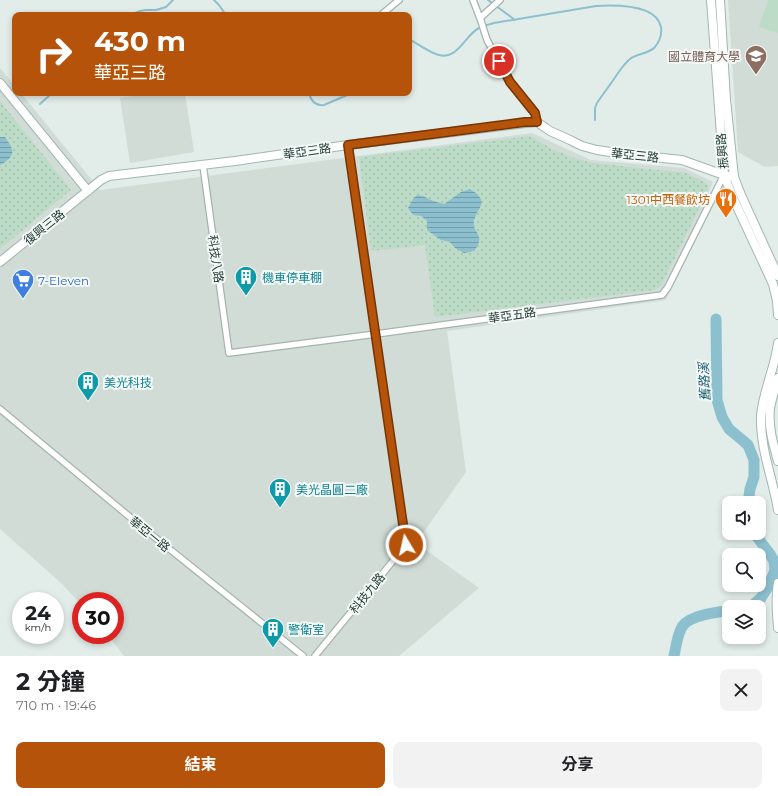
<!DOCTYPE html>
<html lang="zh-TW">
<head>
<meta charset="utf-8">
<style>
  body { margin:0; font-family:Montserrat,"Noto Sans TC",sans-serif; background:#f2f2f2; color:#202124; height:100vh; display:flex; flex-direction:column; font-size:15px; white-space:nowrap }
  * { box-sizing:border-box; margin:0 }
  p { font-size:13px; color:#757577 }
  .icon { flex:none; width:22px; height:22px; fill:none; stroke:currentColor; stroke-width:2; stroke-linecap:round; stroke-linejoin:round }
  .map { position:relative; height:656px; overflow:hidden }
  .panel { display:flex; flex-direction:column; background:#fff; flex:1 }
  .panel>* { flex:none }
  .hud { position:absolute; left:12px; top:12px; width:400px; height:84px; border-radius:8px; box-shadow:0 2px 6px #0003; background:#b45309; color:#fff; overflow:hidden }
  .tools { position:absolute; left:722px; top:496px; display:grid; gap:8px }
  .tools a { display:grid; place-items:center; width:44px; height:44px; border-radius:8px; background:#fff; box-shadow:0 2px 6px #0003; font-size:20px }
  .speed { position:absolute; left:12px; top:592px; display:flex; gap:8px; font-size:20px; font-weight:700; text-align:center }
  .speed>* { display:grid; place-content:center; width:52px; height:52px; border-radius:50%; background:#fff; box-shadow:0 2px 6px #0003; line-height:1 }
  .speed small { font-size:10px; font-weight:400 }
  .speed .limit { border:6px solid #d22; background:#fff; color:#111 }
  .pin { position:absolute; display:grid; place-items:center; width:34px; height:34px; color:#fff; margin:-17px; border:2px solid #fff; border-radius:50%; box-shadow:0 1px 4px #0007 }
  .me { position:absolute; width:44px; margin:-22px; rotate:351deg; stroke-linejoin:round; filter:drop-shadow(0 0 3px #0008) }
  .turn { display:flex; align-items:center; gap:14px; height:84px; padding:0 16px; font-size:18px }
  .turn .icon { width:52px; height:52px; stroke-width:2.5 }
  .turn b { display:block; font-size:28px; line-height:34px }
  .round { display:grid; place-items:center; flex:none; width:42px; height:42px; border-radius:8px; background:#f2f2f2 }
  .head { display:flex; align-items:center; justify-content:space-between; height:68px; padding:0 16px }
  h1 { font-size:24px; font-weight:700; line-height:30px }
  .cta { display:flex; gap:8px; margin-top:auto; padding:8px 16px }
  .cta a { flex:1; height:46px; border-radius:8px; background:#b45309; color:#fff; font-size:16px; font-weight:700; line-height:46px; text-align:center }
  .cta a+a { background:#f2f2f2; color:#202124 }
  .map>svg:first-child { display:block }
  .built { fill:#d1dcd7 }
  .grass { fill:#bcdcc7 }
  .park { fill:url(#park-dots) }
  .water { fill:url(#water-rules) }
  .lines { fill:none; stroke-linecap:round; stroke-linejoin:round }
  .stream { stroke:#8dc0cf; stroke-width:2 }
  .river { stroke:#8dc0cf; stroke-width:11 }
  .street-casing { stroke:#a5b4af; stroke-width:8 }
  .secondary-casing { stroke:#a1b7b1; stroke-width:10 }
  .street { stroke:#fff; stroke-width:5.5 }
  .secondary { stroke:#fff; stroke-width:8 }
  .route-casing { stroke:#753606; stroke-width:10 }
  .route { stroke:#b45309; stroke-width:7 }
  .labels { text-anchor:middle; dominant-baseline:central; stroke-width:4; stroke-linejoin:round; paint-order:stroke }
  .education-label { font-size:12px; fill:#785e54; stroke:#f3f8f6; text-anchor:end }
  .street-label { font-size:12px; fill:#233c37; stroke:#f3f8f6 }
  .food-label { font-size:12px; fill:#c56008; stroke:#f3f8f6; text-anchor:end }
  .culture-label { font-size:12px; fill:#0d838f; stroke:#f3f8f6; text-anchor:start }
  .shop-label { font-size:12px; fill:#366cbe; stroke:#f3f8f6; text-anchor:start }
  .water-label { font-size:13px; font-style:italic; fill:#1f6176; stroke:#f3f8f6 }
</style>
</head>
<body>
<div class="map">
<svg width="778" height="656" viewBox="0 0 778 656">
  <defs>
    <pattern id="park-dots" width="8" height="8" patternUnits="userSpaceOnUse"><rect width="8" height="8" fill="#bcdcc7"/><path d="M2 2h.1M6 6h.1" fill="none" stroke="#a1beac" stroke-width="1.8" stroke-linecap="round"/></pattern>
    <pattern id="water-rules" width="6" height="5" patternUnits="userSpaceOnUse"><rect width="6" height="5" fill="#8dc0cf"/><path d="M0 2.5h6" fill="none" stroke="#739da9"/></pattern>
  </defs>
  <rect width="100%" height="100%" fill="#e2ece8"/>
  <path class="built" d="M728,0H778V166L765,167L738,152Z
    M0,68L15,86V93H21L100,190L532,133L591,160L684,168L713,182L666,300L447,331L466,472L416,543L479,588L399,656H124L108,635H115V601H81V604L61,583L0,529Z
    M153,93H185L194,152L130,163L120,98Z"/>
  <path class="grass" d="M768,0H778V33L759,27Z"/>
  <path class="park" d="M0,101L71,190L0,249Z
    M530,136L552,149L576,159L594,163L686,173L697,178L708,185V190L661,286L655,290L435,317L425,245L371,251L359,157Z"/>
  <path class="water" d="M0,137H5C15,151 16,156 0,165Z
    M470,189C495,204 471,210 474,226C474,229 477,232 478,234C481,241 478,246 474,251L464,253L455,248L450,242L441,240L431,233L427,230V221L421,216L413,215L408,208L413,199L417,195L423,196L433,201L444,204L461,192Z"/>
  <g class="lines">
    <path class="stream" d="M214,0L219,5L226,15
      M488,0L515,20
      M130,15L140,11L146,10H156L166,7L173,0
      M409,39C418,44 430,53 439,55C458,60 465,35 479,28C483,25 489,25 494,23L596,6C614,5 656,4 661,27C662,34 659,42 655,47C649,54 637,53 630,59C625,63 620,70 616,76C610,85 603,94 597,103L595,108V120
      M309,93C311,101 316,106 324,105L352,93
      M40,104L52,93"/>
    <path class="river" d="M716,319L717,400L722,417L729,429L741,439L748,445L754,460V477L750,489L748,503
      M744,607L753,605L761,598L769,585L775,570L774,561L770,554L754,533
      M674,656C676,647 677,637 681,629C686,615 716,613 729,610"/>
    <g class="street-casing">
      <path id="street" d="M473,0L481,21L487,40L510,82L535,113L537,122
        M381,15L399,0
        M480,18L500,0
        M203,165L229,353L376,334L662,295L668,287L724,175
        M0,409L137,523L303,656
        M315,656L406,545L348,145"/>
    </g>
    <g class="secondary-casing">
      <path id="secondary" d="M711,0L724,175L733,198L773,284L777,301L778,315
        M720,0L726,100L734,177L741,195L778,276
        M0,83L88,191
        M0,262L101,180L109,176L235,161L348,145L525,123L537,122L550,131L570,140L582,146L597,150L624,154L682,160L724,175L734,177
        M778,343C775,368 763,391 761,416C760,449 773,479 778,510
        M778,378C775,388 772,398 770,408C768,426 773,444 778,461
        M778,583C775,598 777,612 778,628"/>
    </g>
    <use href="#street" class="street"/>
    <use href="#secondary" class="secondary"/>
  </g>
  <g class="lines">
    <g class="route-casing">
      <path id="route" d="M406,545L348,145L525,122H537L535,113L510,82L499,61"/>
    </g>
    <use href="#route" class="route"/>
  </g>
  <defs>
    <g id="school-pin" transform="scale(1.15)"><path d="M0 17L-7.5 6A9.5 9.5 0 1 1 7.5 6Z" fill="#8d6e63" stroke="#f3f8f6"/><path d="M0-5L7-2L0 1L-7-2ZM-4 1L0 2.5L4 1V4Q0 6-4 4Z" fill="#fff"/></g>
    <g id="restaurant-pin" transform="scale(1.15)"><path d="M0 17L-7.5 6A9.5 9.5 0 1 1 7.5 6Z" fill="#e8710a" stroke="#f3f8f6"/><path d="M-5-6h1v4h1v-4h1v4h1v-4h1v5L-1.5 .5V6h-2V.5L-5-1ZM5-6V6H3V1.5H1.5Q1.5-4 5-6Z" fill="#fff"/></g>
    <g id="building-pin" transform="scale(1.15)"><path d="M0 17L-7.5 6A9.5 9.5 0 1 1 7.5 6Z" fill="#0f9aa8" stroke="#f3f8f6"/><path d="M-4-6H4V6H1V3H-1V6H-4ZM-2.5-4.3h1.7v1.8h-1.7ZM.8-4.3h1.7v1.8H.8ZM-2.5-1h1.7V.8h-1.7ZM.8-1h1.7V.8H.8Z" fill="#fff"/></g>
    <g id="supermarket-pin" transform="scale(1.15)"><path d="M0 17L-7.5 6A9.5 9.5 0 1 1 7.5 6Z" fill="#3f7fe0" stroke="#f3f8f6"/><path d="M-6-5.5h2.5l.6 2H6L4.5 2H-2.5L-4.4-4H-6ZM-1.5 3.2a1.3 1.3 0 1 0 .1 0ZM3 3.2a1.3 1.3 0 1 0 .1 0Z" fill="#fff"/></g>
  </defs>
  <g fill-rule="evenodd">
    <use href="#school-pin" x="756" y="56"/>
    <use href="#restaurant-pin" x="726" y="199"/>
    <use href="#building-pin" x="246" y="277"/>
    <use href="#supermarket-pin" x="23" y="280"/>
    <use href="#building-pin" x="88" y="382"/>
    <use href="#building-pin" x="280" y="489"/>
    <use href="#building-pin" x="273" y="629"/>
  </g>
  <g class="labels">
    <g class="education-label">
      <text x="740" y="56">國立體育大學</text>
    </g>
    <g class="street-label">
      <text transform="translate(307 151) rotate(-8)">華亞三路</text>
      <text transform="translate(722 151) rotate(-95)">振興路</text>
      <text transform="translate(635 155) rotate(6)">華亞三路</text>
      <text transform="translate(44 227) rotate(-39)">復興三路</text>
      <text transform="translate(216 259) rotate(82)">科技八路</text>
      <text transform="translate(512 315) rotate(-8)">華亞五路</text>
      <text transform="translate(150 534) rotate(39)">華亞一路</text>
      <text transform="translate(367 593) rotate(-51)">科技九路</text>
    </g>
    <g class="food-label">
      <text x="710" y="199">1301中西餐飲坊</text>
    </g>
    <g class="culture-label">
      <text x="262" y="277">機車停車棚</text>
      <text x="104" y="382">美光科技</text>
      <text x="296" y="489">美光晶圓二廠</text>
      <text x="288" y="629">警衛室</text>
    </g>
    <g class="shop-label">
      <text x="38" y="280">7-Eleven</text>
    </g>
    <g class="water-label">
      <text transform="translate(704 382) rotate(-93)">舊路溪</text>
    </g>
  </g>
</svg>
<div class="tools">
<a><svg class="icon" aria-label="sound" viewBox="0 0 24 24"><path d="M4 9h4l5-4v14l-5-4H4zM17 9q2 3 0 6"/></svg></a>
<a><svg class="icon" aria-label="search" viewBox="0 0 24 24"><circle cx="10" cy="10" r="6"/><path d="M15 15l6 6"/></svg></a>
<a><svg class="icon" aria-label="layers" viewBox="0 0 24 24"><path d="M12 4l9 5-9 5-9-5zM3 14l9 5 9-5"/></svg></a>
</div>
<div class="speed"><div>24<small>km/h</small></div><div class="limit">30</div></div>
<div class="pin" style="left:499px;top:61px;background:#d93025"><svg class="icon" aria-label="arrive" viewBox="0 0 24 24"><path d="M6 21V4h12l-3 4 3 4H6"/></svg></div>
<svg class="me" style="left:406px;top:545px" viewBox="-20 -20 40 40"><circle r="17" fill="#b45309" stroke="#fff" stroke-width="3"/><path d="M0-11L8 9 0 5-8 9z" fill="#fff"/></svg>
<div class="hud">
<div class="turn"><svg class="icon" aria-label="right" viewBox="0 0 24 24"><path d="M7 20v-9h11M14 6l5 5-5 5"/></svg><div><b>430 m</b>華亞三路</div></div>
</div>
</div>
<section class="panel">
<div class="head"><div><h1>2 分鐘</h1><p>710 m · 19:46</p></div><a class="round"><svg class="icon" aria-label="close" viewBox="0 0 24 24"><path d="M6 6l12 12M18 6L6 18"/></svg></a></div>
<div class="cta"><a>結束</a><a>分享</a></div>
</section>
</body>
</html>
